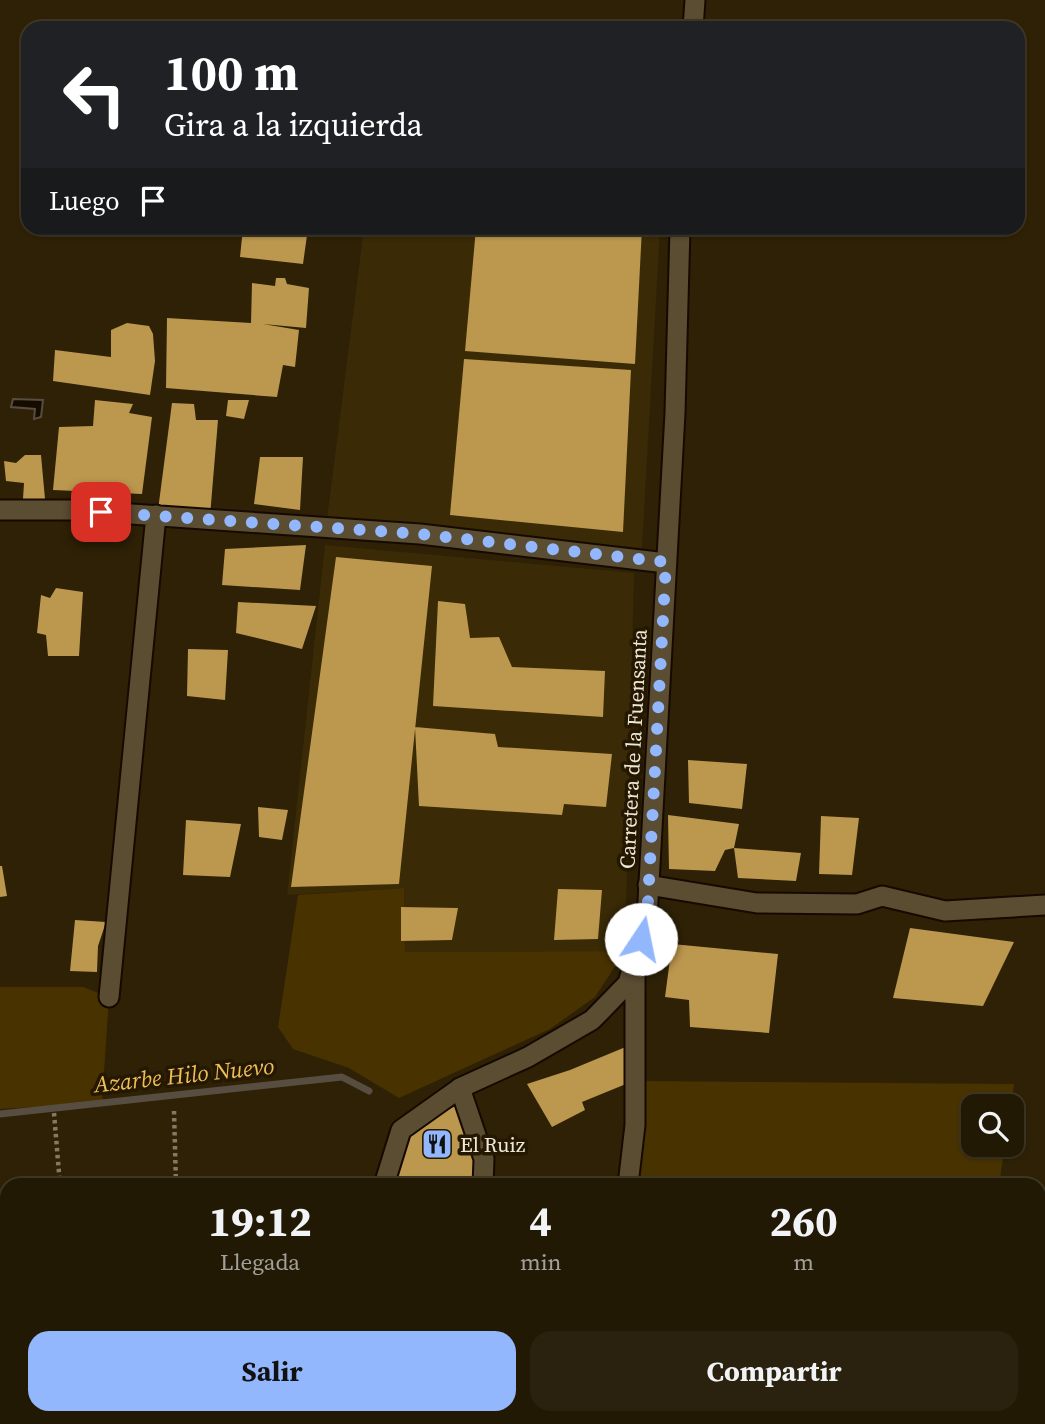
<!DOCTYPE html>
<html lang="es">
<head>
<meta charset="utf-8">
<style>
  body { margin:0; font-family:"Source Serif 4",serif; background:#2a220e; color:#f1f3f6; height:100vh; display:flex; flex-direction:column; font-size:26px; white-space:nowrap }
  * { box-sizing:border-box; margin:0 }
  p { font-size:23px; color:#a2a09a }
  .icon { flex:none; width:38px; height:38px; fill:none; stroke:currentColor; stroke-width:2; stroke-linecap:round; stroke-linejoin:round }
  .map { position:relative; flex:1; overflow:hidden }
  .panel { position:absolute; left:0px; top:1178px; width:1046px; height:247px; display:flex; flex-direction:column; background:#221904; border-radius:21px 21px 0 0; box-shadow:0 2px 5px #0004,0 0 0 2px #3f3826 }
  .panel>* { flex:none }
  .hud { position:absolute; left:21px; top:21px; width:1004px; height:214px; border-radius:21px; box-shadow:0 2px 5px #0004,0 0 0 2px #3f3826; background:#202124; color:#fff; overflow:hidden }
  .controls { position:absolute; left:961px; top:1094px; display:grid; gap:14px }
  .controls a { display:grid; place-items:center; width:63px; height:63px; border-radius:14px; background:#221904; box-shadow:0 2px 5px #0004,0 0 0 2px #3f3826; font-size:35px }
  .pin { position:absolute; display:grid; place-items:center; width:60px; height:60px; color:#fff; margin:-30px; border-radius:14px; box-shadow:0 4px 10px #0006 }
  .me { position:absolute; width:77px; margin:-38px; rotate:11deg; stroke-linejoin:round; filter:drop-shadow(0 0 5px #0008) }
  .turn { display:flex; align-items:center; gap:24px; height:147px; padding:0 28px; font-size:32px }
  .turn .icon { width:91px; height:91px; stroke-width:2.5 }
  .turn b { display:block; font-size:49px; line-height:60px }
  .then { display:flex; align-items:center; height:66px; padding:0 28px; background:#0003; gap:14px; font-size:26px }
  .eta { display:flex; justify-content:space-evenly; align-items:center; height:119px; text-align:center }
  .eta b { font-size:42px; font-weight:700; line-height:49px }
  .cta { display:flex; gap:14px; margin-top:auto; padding:14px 28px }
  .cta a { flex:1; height:80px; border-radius:21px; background:#93b7fd; color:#111; font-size:28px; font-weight:700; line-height:80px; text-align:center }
  .cta a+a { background:#2a220e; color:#f1f3f6 }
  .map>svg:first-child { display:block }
  .built { fill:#3a2a06 }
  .green { fill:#483200 }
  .water { fill:#160b00; stroke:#574d41; stroke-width:2 }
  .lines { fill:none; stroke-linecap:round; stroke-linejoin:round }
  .stream { stroke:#574d41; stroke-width:7 }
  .building { fill:#bc974e }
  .minor-casing { stroke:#160a00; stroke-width:23 }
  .secondary-casing { stroke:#160a00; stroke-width:23 }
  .path { stroke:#847963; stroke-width:4.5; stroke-dasharray:3.5 3.5; stroke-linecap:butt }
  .minor { stroke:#5b4d32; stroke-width:19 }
  .secondary { stroke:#5b4d32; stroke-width:19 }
  .route { stroke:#93b7fd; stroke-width:12; stroke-dasharray:0 21.6 }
  .labels { text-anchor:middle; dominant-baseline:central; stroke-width:7; stroke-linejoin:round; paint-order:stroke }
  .street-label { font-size:21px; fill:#efe7d8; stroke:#241800 }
  .poi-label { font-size:21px; fill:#efe7d8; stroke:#241800; text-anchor:start }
  .water-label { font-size:23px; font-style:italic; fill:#f0be58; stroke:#241800 }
</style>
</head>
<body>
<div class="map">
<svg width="1045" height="1424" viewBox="0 0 1045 1424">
  <rect width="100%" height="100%" fill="#2e2106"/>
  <path class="built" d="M364,228H660L642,548L327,519Z
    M325,545L634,573L625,951L405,952L404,888L287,895Z"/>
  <path class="green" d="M404,888L405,952L625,951L595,997L550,1029L399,1098L349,1068L293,1049L278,1027L298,895Z
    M0,987H83L109,997L102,1103L0,1109Z
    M635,1081L1014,1084L1011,1106H973V1144L1005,1145L999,1185H630Z"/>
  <path class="water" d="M13,399L43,400L41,417L34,419L35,409L11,407Z"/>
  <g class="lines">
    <path class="stream" d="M0,1114L342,1077L369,1091"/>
  </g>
  <path class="building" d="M243,228H308L303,264L240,257Z
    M476,228H642L635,364L465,351Z
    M276,278H285L287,284L309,288L306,328L263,324L299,330L295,367L283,365L277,397L166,388L167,318L251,323L252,283L275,286Z
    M127,323L149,326L153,334L155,361L150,395L53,381L55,350L111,357V330Z
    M464,359L631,370L623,532L450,515Z
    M95,400L133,404L129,413L152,417L142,494L53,490L59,427L93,426Z
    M228,400H249L244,419L226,416Z
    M172,403L194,404L196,420H218L210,516L158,510Z
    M25,455H41L45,499H23L24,483L6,481L4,461L16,463Z
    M260,457H303L300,510L254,504Z
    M306,545L300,590L222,585L225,549Z
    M336,557L432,566L399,884L291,887Z
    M56,588L83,592L79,656H48L46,635L37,633L41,595L50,598Z
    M438,601L465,604L470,638L499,637L512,667L605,671L603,717L433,706Z
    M238,602L316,606L302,649L236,633Z
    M188,649L228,650L225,700L187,696Z
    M415,727L495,734L498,747L612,754L606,807L564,804L562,815L419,806Z
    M688,760L747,764L742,809L689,803Z
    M258,807L288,810L282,840L259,837Z
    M668,815L739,824L734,848L725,850L715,871L669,869Z
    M821,816L859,818L852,875L819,874Z
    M186,820L241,824L230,877L183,875Z
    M734,848L801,853L796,881L738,878Z
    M0,866H2L7,896L0,897Z
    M558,889L602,890L598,939L554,940Z
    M401,907L458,908L452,940L401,941Z
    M75,920L106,922L98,946L97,972L70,971Z
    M910,928L1014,942L983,1006L893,998Z
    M672,944L778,954L769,1033L690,1027L689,1000L665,997Z
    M628,1046L626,1084L582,1102L585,1110L552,1127L527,1084L570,1070Z
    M455,1106L474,1156L473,1185H395L407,1133Z
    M477,1418H514L513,1424H490L478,1421Z
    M519,1418H560L558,1424H518Z
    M672,1418H723L721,1424H669Z"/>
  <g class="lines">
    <g class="minor-casing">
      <path id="minor" d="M0,510H74L420,534L666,563
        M648,885L757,903L857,904L882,896L945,911L1045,905
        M109,997L156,515
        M460,1088L484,1159L483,1185
        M628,1185L635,1125V964
        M117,1424V1418"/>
    </g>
    <g class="secondary-casing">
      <path id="secondary" d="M693,28L695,0
        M384,1185L401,1130L460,1088L528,1057L592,1020L628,983L647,919L675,413L680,228
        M362,1424V1418"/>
    </g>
    <path class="path" d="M174,1111L176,1185
      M54,1113L60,1185
      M0,1264H7"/>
    <use href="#minor" class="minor"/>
    <use href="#secondary" class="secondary"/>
  </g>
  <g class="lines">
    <path class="route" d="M101,512L420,534L666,562L647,919L641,939"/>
  </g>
  <defs>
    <g id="restaurant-square" transform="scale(1.575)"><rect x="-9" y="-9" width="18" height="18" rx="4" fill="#93b7fd" stroke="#241800"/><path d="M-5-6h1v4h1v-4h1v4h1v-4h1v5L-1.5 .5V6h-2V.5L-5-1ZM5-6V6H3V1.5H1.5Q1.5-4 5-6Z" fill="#111"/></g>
  </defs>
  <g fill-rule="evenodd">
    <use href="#restaurant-square" x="437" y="1144"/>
  </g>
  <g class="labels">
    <g class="street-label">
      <text transform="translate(633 749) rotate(-87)">Carretera de la Fuensanta</text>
    </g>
    <g class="poi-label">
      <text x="460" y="1144">El Ruiz</text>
    </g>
    <g class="water-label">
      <text transform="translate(184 1075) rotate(-6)">Azarbe Hilo Nuevo</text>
    </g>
  </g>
</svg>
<div class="controls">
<a><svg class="icon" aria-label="search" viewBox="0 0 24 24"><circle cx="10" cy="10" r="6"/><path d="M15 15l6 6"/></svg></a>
</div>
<div class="pin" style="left:101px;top:512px;background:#d93025"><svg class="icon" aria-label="arrive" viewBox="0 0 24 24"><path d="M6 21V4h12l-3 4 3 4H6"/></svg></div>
<svg class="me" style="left:641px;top:939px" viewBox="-20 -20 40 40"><circle r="19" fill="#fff"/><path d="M0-13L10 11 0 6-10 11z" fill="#93b7fd"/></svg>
<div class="hud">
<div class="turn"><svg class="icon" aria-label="left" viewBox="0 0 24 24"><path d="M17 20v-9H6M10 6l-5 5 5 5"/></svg><div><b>100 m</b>Gira a la izquierda</div></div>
<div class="then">Luego<svg class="icon" aria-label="arrive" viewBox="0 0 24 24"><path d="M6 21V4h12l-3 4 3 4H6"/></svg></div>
</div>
<section class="panel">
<div class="eta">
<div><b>19:12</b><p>Llegada</p></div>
<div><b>4</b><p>min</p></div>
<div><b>260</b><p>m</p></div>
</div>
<div class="cta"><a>Salir</a><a>Compartir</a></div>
</section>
</div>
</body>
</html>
